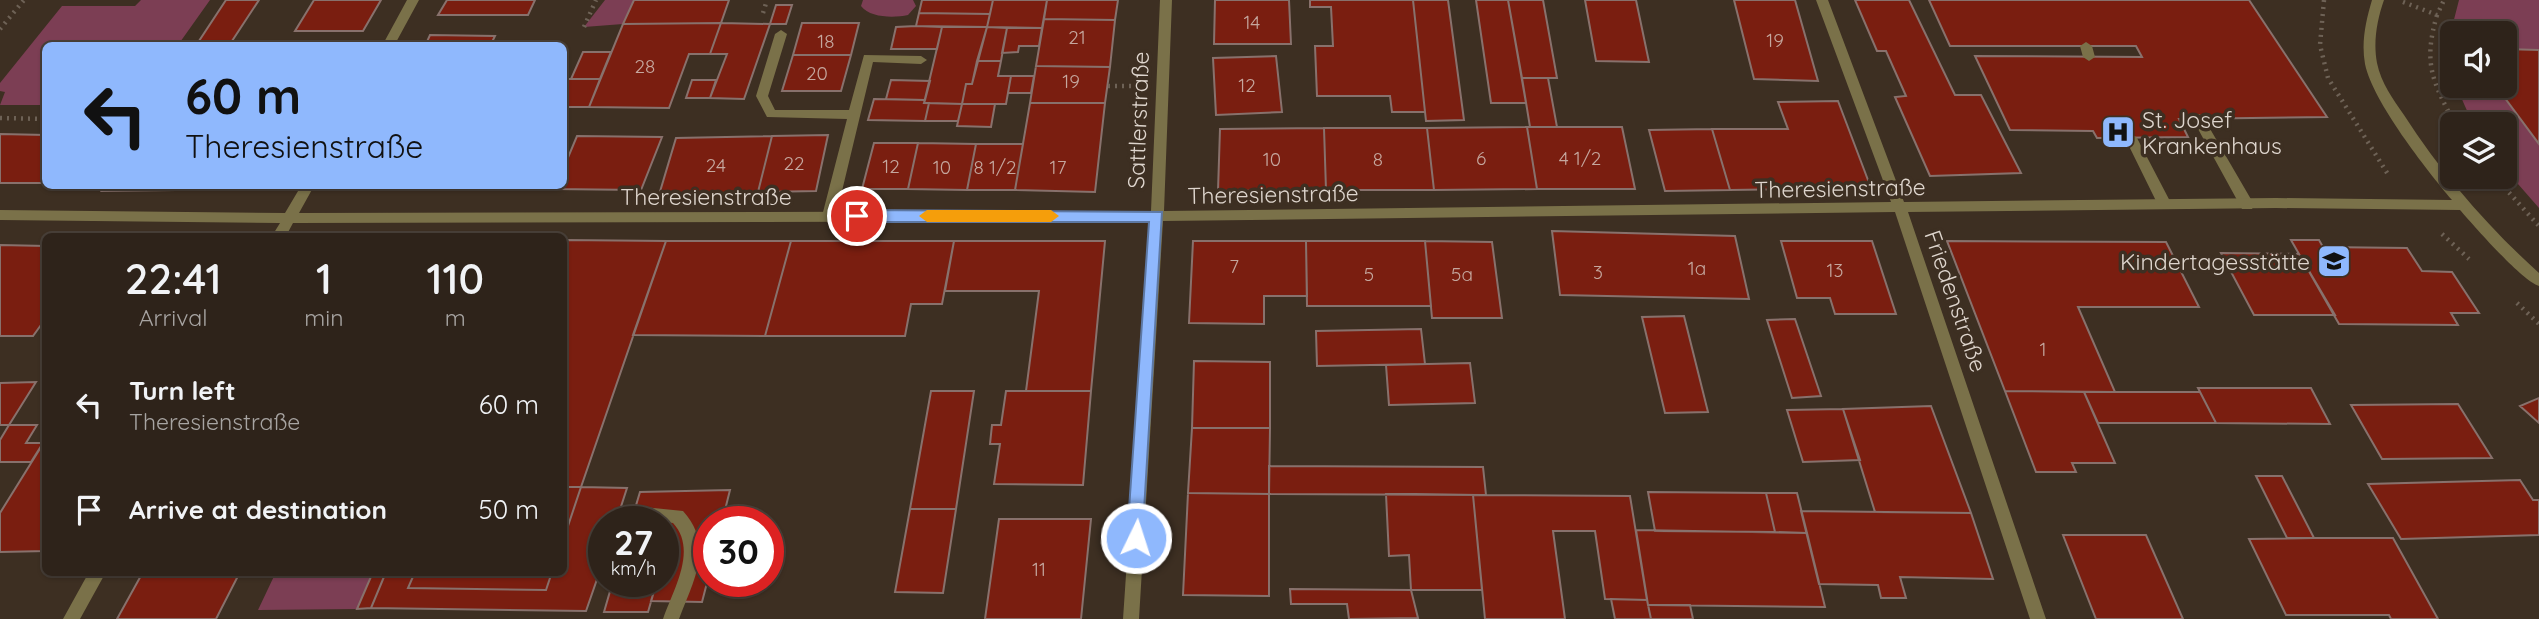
<!DOCTYPE html>
<html lang="en">
<head>
<meta charset="utf-8">
<style>
  body { margin:0; font-family:Quicksand,sans-serif; background:#3a2f27; color:#f1f3f6; height:100vh; display:flex; flex-direction:column; font-size:26px; white-space:nowrap }
  * { box-sizing:border-box; margin:0 }
  p { font-size:23px; color:#a7a4a2 }
  .icon { flex:none; width:38px; height:38px; fill:none; stroke:currentColor; stroke-width:2; stroke-linecap:round; stroke-linejoin:round }
  .map { position:relative; flex:1; overflow:hidden }
  .side { position:absolute; left:42px; top:233px; width:525px; height:343px; display:flex; flex-direction:column; background:#2e231a; border-radius:10px; box-shadow:0 2px 5px #0004,0 0 0 2px #494039 }
  .side>* { flex:none }
  .banner { position:absolute; left:42px; top:42px; width:525px; height:147px; border-radius:10px; box-shadow:0 2px 5px #0004,0 0 0 2px #494039; background:#8fb8fd; color:#111; overflow:hidden }
  .controls { position:absolute; left:2440px; top:21px; display:grid; gap:14px }
  .controls a { display:grid; place-items:center; width:77px; height:77px; border-radius:10px; background:#2e231a; box-shadow:0 2px 5px #0004,0 0 0 2px #494039; font-size:35px }
  .speed { position:absolute; left:588px; top:506px; display:flex; gap:14px; font-size:35px; font-weight:700; text-align:center }
  .speed>* { display:grid; place-content:center; width:91px; height:91px; border-radius:50%; background:#2e231a; box-shadow:0 2px 5px #0004,0 0 0 2px #494039; line-height:1 }
  .speed small { font-size:18px; font-weight:400 }
  .speed .limit { border:10px solid #d22; background:#fff; color:#111 }
  .pin { position:absolute; display:grid; place-items:center; width:60px; height:60px; color:#fff; margin:-30px; border:4px solid #fff; border-radius:50%; box-shadow:0 2px 7px #0007 }
  .me { position:absolute; width:77px; margin:-38px; rotate:4deg; stroke-linejoin:round; filter:drop-shadow(0 0 5px #0008) }
  .turn { display:flex; align-items:center; gap:24px; height:147px; padding:0 28px; font-size:32px }
  .turn .icon { width:91px; height:91px; stroke-width:2.5 }
  .turn b { display:block; font-size:49px; line-height:60px }
  .eta { display:flex; justify-content:space-evenly; align-items:center; height:119px; text-align:center }
  .eta b { font-size:42px; font-weight:600; line-height:49px }
  ul { padding:0; list-style:none }
  li { display:flex; align-items:center; gap:21px; height:105px; padding:0 28px }
  li div { flex:1 }
  li b { display:block; font-size:26px }
  li em { font-style:normal }
  .map>svg:first-child { display:block }
  .green { fill:#7c3e54 }
  .building { fill:#7a1e10; stroke:#88716c; stroke-width:2 }
  .lines { fill:none; stroke-linecap:round; stroke-linejoin:round }
  .path { stroke:#6e6256; stroke-width:4.5; stroke-dasharray:2 5; stroke-linecap:butt }
  .lane { fill:#7a7149; fill-rule:evenodd }
  .street { fill:#7a7149; fill-rule:evenodd }
  .route { fill:#8fb8fd; stroke:#5d78a4; stroke-width:2 }
  .slow { fill:#f59e0b }
  .labels { text-anchor:middle; dominant-baseline:central; stroke-width:7; stroke-linejoin:round; paint-order:stroke }
  .number-label { font-size:19px; fill:#c5a79e }
  .poi-label { font-size:23px; fill:#ded5cd; stroke:#3d2f22; text-anchor:start }
  .street-label { font-size:23px; fill:#ded5cd; stroke:#3d2f22 }
</style>
</head>
<body>
<div class="map">
<svg width="2539" height="619" viewBox="0 0 2539 619">
  <rect width="100%" height="100%" fill="#3d2f22"/>
  <path class="green" d="M141,0H210L178,45L46,46L45,105H0L5,92L0,91V83L62,6H135Z
    M605,0H634L623,24L584,27Z
    M863,0H913L916,6L908,15C894,18 870,18 861,6Z
    M2459,0H2539V50L2504,49V33H2452V75L2448,43Z
    M2456,86H2496L2539,144V208L2504,168V124H2473Z
    M276,572H373L357,609L258,610Z"/>
  <path class="building" d="M226,0H259L230,44H197Z
    M314,0H381L363,31H295Z
    M447,0H535L528,15H438Z
    M634,0H729L721,23L623,24Z
    M922,0H993L990,14L919,13Z
    M993,0H1047L1042,28L987,27Z
    M1047,0H1118L1115,20L1044,19Z
    M1215,0H1289L1291,44H1214Z
    M1310,0H1413L1425,112H1392L1390,96H1317L1315,46H1333L1331,7H1310Z
    M1413,0H1448L1464,120L1426,121Z
    M1476,0H1508L1526,103H1491Z
    M1508,0H1543L1557,78H1522Z
    M1585,0H1636L1649,62L1596,61Z
    M1734,0H1795L1818,81L1754,79Z
    M1855,0H1909L1955,95H1981L2021,173L1930,176L1895,97L1906,96L1886,51H1877Z
    M1929,0H2249L2327,117L2179,119L2188,137L2097,138L2093,131L2010,130L1975,56L2142,57L2136,46H1950Z
    M776,5H792L786,24H770Z
    M919,13L990,14L987,27L916,26Z
    M1044,19L1115,20L1110,67L1036,66Z
    M721,23L710,54H689L669,108L589,107L623,24Z
    M721,23L770,24L744,99L710,98L727,54H710Z
    M802,23H859L851,55H793Z
    M916,26L942,27L937,49H891L896,27Z
    M942,27H987L972,84H966L962,104L924,103Z
    M987,27L1007,28L1001,61H977Z
    M1007,28H1042L1039,46H1019L1018,52L1002,53Z
    M430,35L495,36L490,46H425Z
    M2504,49L2539,50V144L2496,86H2504Z
    M583,52H611L600,79H571Z
    M793,55H851L841,91H782Z
    M1276,56L1282,112L1216,115L1213,58Z
    M977,61H1001L998,76H1011L1006,104H962L966,84H972Z
    M1036,66L1110,67L1105,103H1030Z
    M1011,76H1034L1031,93H1008Z
    M1522,78H1548L1557,127H1530Z
    M564,79H600L589,107H564Z
    M692,80H716L710,98H686Z
    M891,80L930,81L925,100L886,99Z
    M874,99L925,100L924,103H929L925,121L868,120Z
    M1838,101L1871,188L1730,190L1712,129H1788L1778,102Z
    M929,103L962,104L958,121H925Z
    M1030,103H1105L1095,192L1015,190Z
    M962,104H995L991,127L957,126Z
    M1527,127H1622L1635,189H1537Z
    M1527,127L1537,189L1434,190L1427,128Z
    M1324,128H1427L1434,190H1326Z
    M1324,128L1326,190L1218,191L1220,129Z
    M1712,129L1730,190L1665,191L1649,130Z
    M0,134L46,135V183H0Z
    M828,135L816,191L758,192L772,136Z
    M577,136L662,137L641,190L554,189L555,186H564V167Z
    M772,136L758,192L659,195L676,138Z
    M874,143H918L908,189H862Z
    M918,143L976,144L967,190L908,189Z
    M976,144H1023L1015,190H967Z
    M106,186H179L176,190L102,191Z
    M179,186H274L272,189L176,190Z
    M354,186H438L436,188Z
    M438,186H516L515,189L436,188Z
    M1552,231L1735,236L1749,299L1560,295Z
    M248,234L247,236H168L169,235Z
    M564,240L666,241L581,487H564Z
    M2291,240H2319L2323,247L2407,248L2422,271L2452,272L2479,313H2451L2458,325L2339,324Z
    M666,241H791L765,336L633,335Z
    M791,241H954L942,304H911L905,336H765Z
    M954,241H1105L1091,391H1026L1039,291H945Z
    M1193,241H1306L1307,296H1264V324L1189,323Z
    M1306,241H1425L1431,306H1307Z
    M1425,241L1492,242L1502,318H1432Z
    M1781,241H1872L1896,314H1835L1830,298H1797Z
    M1947,241L2166,242L2199,307H2078L2115,392L2005,391Z
    M0,245L46,246V318L33,336H0Z
    M2221,253L2299,254L2335,315H2254Z
    M1684,316L1708,412L1665,413L1642,317Z
    M1795,319L1821,396L1792,398L1767,320Z
    M1421,329L1425,364L1317,366L1316,331Z
    M1194,361L1270,362V428H1192Z
    M1470,363L1475,403L1389,405L1386,365Z
    M36,382L9,425H0V383Z
    M2198,388H2311L2330,424L2216,423Z
    M931,391H974L956,509H910Z
    M1006,391H1091L1083,485L994,484L1000,444H990L992,425H1001Z
    M2005,391L2084,392L2115,463H2072L2076,472H2036Z
    M2084,392H2200L2216,423H2098Z
    M2539,398V423L2520,406Z
    M2458,404L2492,458L2382,459L2351,405Z
    M1931,406L1971,513L1875,512L1843,409Z
    M1843,409L1860,460L1803,462L1787,410Z
    M9,425H37L26,443H43L31,462H0V440Z
    M1192,428H1270L1269,494L1188,493Z
    M46,439V551L0,552V513Z
    M1269,466L1483,467L1486,495L1269,494Z
    M2256,476H2282L2314,538H2287Z
    M2520,480L2533,500H2539V535L2401,539L2368,484Z
    M564,487H581L564,538Z
    M581,487L627,488L616,522H604V559L586,611L371,608L386,572H415L408,588L546,590L552,572H564V538Z
    M730,490L722,522H709V575L702,602L651,601L657,581H663V522H631L640,492Z
    M1648,492L1766,493L1775,532L1655,531Z
    M1188,493L1269,494V596L1183,595Z
    M1766,493H1797L1807,533L1775,532Z
    M1386,494L1473,495L1482,590H1411L1409,555L1389,556Z
    M1473,495L1630,496L1647,600L1605,599L1595,531H1553L1565,619H1485Z
    M910,509H956L943,593L895,592Z
    M1801,511L1971,513L1993,579L1900,577L1906,598H1881L1878,585L1819,584Z
    M999,519H1091L1081,619H985Z
    M1636,530L1807,533L1825,607L1648,605Z
    M2063,535H2146L2183,619H2096Z
    M2314,538H2393L2438,619H2391L2389,615H2286L2249,539Z
    M143,572H240L216,619H117Z
    M373,572H386L371,608L357,609Z
    M415,572H552L546,590L408,588Z
    M613,581H657L648,612H604Z
    M1290,589L1411,590L1418,618L1349,619L1347,604H1291Z
    M1611,599L1647,600L1651,619H1615Z
    M1648,605H1690L1693,619H1651Z"/>
  <g class="lines">
    <path class="path" d="M2324,0L2320,45L2328,78L2389,176
      M2403,2L2437,15L2444,0
      M763,13L767,0
      M2437,15C2423,63 2432,81 2455,124
      M584,27L596,0
      M0,29L24,0
      M1108,86H1135
      M0,118L46,119
      M2495,177L2539,226
      M2442,234L2469,259
      M2517,303L2539,324"/>
    <path class="lane" d="M781,30L787,34L768,96L775,110H849L864,55L921,56L927,60L921,64L873,62L836,216L829,221L822,216L847,119L767,117L756,96L775,34Z
      M2086,42L2092,46L2095,57L2089,61L2083,57L2080,46Z
      M2198,114L2202,115L2252,201L2254,205L2252,209H2242L2192,118Z
      M2131,133L2137,138L2172,205L2170,209H2160L2158,205L2125,138Z
      M634,506L683,511C715,546 693,581 679,619H663C673,590 698,550 673,523L628,518L626,513L628,508Z"/>
    <path class="street" d="M407,0H419L394,46H382Z
      M1160,0H1172L1164,211L1891,202L1816,0H1828L1904,202L2276,198L2452,200C2426,169 2373,102 2365,64C2361,42 2366,20 2372,0H2384C2377,20 2373,42 2377,63C2381,83 2393,99 2404,115C2442,174 2487,226 2539,273V286C2521,280 2475,227 2460,210L2276,208L1908,212L2046,619H2030L1895,212L1163,221L1139,619H1123L1150,221L293,223L286,236H272L280,223L0,220V210L285,213L301,186H314L299,213L1151,211Z
      M89,572H106L80,619H63Z"/>
  </g>
  <path class="route" d="M857,210L1162,212L1142,544L1136,547L1130,544L1127,538L1149,222H857L849,216Z"/>
  <path class="slow" d="M927,210H1051L1059,216L1051,222H927L919,216Z"/>
  <defs>
    <g id="hospital-square" transform="scale(1.75)"><rect x="-9" y="-9" width="18" height="18" rx="4" fill="#8fb8fd" stroke="#3d2f22"/><path d="M-5-5h3v3.5h4V-5h3V5h-3V1.5h-4V5h-3Z" fill="#111"/></g>
    <g id="school-square" transform="scale(1.75)"><rect x="-9" y="-9" width="18" height="18" rx="4" fill="#8fb8fd" stroke="#3d2f22"/><path d="M0-5L7-2L0 1L-7-2ZM-4 1L0 2.5L4 1V4Q0 6-4 4Z" fill="#111"/></g>
  </defs>
  <g fill-rule="evenodd">
    <use href="#hospital-square" x="2118" y="132"/>
    <use href="#school-square" x="2334" y="261"/>
  </g>
  <g class="labels">
    <g class="number-label">
      <text x="1252" y="22">14</text>
      <text x="1077" y="37">21</text>
      <text x="1775" y="40">19</text>
      <text x="826" y="41">18</text>
      <text x="645" y="66">28</text>
      <text x="817" y="73">20</text>
      <text x="1071" y="81">19</text>
      <text x="1247" y="85">12</text>
      <text x="1481" y="158">6</text>
      <text x="1580" y="158">4 1/2</text>
      <text x="1272" y="159">10</text>
      <text x="1378" y="159">8</text>
      <text x="794" y="163">22</text>
      <text x="716" y="165">24</text>
      <text x="891" y="166">12</text>
      <text x="942" y="167">10</text>
      <text x="995" y="167">8 1/2</text>
      <text x="1058" y="167">17</text>
      <text x="1234" y="266">7</text>
      <text x="1697" y="268">1a</text>
      <text x="1835" y="270">13</text>
      <text x="1598" y="272">3</text>
      <text x="1369" y="274">5</text>
      <text x="1462" y="274">5a</text>
      <text x="2043" y="349">1</text>
      <text x="1039" y="569">11</text>
    </g>
    <g class="poi-label">
      <text x="2142" y="119">St. Josef<tspan x="2142" dy="26">Krankenhaus</tspan></text>
      <text x="2310" y="261" text-anchor="end">Kindertagesstätte</text>
    </g>
    <g class="street-label">
      <text transform="translate(1138 120) rotate(-88)">Sattlerstraße</text>
      <text transform="translate(1840 188) rotate(-1)">Theresienstraße</text>
      <text transform="translate(1273 194) rotate(-1)">Theresienstraße</text>
      <text x="706" y="196">Theresienstraße</text>
      <text transform="translate(1956 301) rotate(71)">Friedenstraße</text>
    </g>
  </g>
</svg>
<div class="controls">
<a><svg class="icon" aria-label="sound" viewBox="0 0 24 24"><path d="M4 9h4l5-4v14l-5-4H4zM17 9q2 3 0 6"/></svg></a>
<a><svg class="icon" aria-label="layers" viewBox="0 0 24 24"><path d="M12 4l9 5-9 5-9-5zM3 14l9 5 9-5"/></svg></a>
</div>
<div class="speed"><div>27<small>km/h</small></div><div class="limit">30</div></div>
<div class="pin" style="left:857px;top:216px;background:#d93025"><svg class="icon" aria-label="arrive" viewBox="0 0 24 24"><path d="M6 21V4h12l-3 4 3 4H6"/></svg></div>
<svg class="me" style="left:1136px;top:538px" viewBox="-20 -20 40 40"><circle r="17" fill="#8fb8fd" stroke="#fff" stroke-width="3"/><path d="M0-11L8 9 0 5-8 9z" fill="#fff"/></svg>
<div class="banner">
<div class="turn"><svg class="icon" aria-label="left" viewBox="0 0 24 24"><path d="M17 20v-9H6M10 6l-5 5 5 5"/></svg><div><b>60 m</b>Theresienstraße</div></div>
</div>
<section class="side">
<div class="eta">
<div><b>22:41</b><p>Arrival</p></div>
<div><b>1</b><p>min</p></div>
<div><b>110</b><p>m</p></div>
</div>
<ul>
<li><svg class="icon" aria-label="left" viewBox="0 0 24 24"><path d="M17 20v-9H6M10 6l-5 5 5 5"/></svg><div><b>Turn left</b><p>Theresienstraße</p></div><em>60 m</em></li>
<li><svg class="icon" aria-label="arrive" viewBox="0 0 24 24"><path d="M6 21V4h12l-3 4 3 4H6"/></svg><div><b>Arrive at destination</b></div><em>50 m</em></li>
</ul>
</section>
</div>
</body>
</html>
